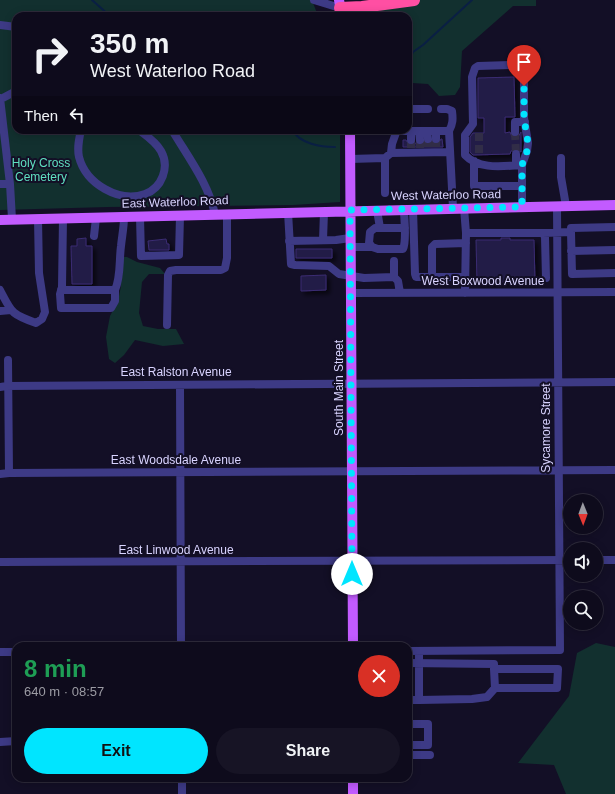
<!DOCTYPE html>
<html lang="en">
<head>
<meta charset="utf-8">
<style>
  body { margin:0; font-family:Arial,sans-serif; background:#171425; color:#f1f3f6; height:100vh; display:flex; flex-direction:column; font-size:15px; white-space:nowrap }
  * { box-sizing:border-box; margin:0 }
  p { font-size:13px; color:#9b9ba3 }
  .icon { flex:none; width:22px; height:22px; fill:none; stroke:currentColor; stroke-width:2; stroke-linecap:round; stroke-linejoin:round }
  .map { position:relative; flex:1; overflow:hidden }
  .details { position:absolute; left:12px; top:642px; width:400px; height:140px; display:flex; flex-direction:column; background:#0e0b1c; border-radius:12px; box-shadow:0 2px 10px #0003,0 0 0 1px #2e2b3b }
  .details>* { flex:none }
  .guide { position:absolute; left:12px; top:12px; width:400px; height:122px; border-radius:12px; box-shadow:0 2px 10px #0003,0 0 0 1px #2e2b3b; background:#0e0b1c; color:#f1f3f6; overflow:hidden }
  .needle { width:26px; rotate:179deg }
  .tools { position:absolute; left:563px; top:494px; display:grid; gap:8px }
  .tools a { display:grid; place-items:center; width:40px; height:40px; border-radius:50%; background:#0e0b1c; box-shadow:0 2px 10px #0003,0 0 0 1px #2e2b3b; font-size:20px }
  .pin { position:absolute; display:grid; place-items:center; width:34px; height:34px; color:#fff; margin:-41px -17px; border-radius:50% 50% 50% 0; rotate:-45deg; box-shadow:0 0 4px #0007 }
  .pin .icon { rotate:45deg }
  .me { position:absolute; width:44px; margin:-22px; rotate:0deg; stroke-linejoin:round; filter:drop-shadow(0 0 3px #0008) }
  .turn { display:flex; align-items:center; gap:14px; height:84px; padding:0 12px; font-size:18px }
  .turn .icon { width:52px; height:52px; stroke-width:2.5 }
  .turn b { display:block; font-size:28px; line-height:34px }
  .then { display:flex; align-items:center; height:38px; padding:0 12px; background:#0003; gap:8px; font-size:15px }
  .round { display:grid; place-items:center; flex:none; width:42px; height:42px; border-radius:21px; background:#171425 }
  .summary { display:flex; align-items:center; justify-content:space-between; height:68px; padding:0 12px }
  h1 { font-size:24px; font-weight:700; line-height:30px; color:#1e9e55 }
  .cta { display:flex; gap:8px; margin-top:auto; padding:8px 12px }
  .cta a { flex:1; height:46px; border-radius:24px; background:#00e5ff; color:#111; font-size:16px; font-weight:700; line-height:46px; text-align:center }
  .cta a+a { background:#171425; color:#f1f3f6 }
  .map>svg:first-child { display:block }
  .green { fill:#12302f }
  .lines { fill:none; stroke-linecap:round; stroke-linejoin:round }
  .stream { stroke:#0a1f44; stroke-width:2 }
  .building { fill:#241b47; stroke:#3b2d73; filter:url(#shadow) }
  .minor-tunnel { stroke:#312d47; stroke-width:8; stroke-dasharray:8 4; stroke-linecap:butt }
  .minor { stroke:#3d3a85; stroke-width:8 }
  .major { stroke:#c25bff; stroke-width:10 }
  .highway { stroke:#ff4fa3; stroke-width:12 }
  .route { stroke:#00e5ff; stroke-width:7; stroke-dasharray:0 12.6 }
  .labels { text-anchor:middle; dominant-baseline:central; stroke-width:4; stroke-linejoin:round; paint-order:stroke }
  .park-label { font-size:12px; fill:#5fe0c0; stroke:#130f26 }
  .street-label { font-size:12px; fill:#d9d4ff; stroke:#130f26 }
</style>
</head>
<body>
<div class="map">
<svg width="615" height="794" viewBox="0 0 615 794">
  <defs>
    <filter id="shadow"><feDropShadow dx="3.5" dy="3.5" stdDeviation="2" flood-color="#0009"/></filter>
  </defs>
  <rect width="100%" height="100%" fill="#130f26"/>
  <path class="green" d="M0,0H312L318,16H16V130H340V202L293,205L108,207L0,210Z
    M419,0H536V6H513L462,51L460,87L455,95L439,96L428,84L412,83L408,86V44L411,38L408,37V16H377L375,12L383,9Z
    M121,257H127L137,262L160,268L165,274H149L142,282L139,313L143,326L158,329H176L184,344L163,346L135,340L124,355L115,363L109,359L106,337L110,316L118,301L121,286Z
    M596,643L615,647V794H566L554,765L518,763L569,696L577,653Z"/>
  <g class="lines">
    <path class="stream" d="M92,0L110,16
      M408,62L413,52L423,45L472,0
      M293,130C299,144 322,147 335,147
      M364,134L367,130"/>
  </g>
  <path class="building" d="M514,77L515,117H505V133L510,132L512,137H518L521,132V152L516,149L511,151L510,154L473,155L470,152V137L473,133H484V118H478V78Z
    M441,139H442L443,147H403V140H406L409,145H411L416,143L420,145L424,143L428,144L432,143L436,144H438Z
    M86,238V246H92V284H72L71,246H77V239Z
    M501,238H510V240H534L535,282H477L476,240H501Z
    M166,239L167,244H169V250H149L148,241Z
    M296,249H332V258H296Z
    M326,275V290L301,291V276Z"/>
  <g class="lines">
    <path class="minor-tunnel" d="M515,132L516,154
      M479,133V155
      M428,139V148
      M436,139V148
      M411,140V149
      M420,140V148"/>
    <path class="minor" d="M314,0L340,8
      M0,25L16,27
      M0,98L10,184L12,219
      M1,99L16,91
      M408,109H428
      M441,109H447L452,111C453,119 453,124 449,131
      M81,130C79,139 77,148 79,157C86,184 119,203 145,194C162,188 170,167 161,151C156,142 147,136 139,130
      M172,130C188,157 209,184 215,215
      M398,131H449L453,208
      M411,131V140
      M419,131L420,140
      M427,131L428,139
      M436,131V139
      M515,132V122H525
      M391,153L392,144L397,130
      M516,154V165
      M385,158V193
      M561,158V177L566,206
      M350,159L385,158L391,153L449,152
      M474,161V186H522
      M522,165C503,166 479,170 465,155V135L473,124L472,77L475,68L478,66L514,65L520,66L524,70V118L528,143L527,151L522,165V207
      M0,184H10
      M464,208L466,233L465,293
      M404,209C404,220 407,240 403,249H378L372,247L369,243L370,232L375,228H405
      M413,209L415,274L416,277H465
      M377,210L380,228
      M288,212L291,264L295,265L329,266L339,274L364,278L394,277
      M140,217L141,256L179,255L180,216
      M615,227L571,228V232L572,274L615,273
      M466,233H543L545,237L546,278
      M543,233L571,232
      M94,236L96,218
      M323,240L324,212
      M289,241L336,240L350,238
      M350,247H372
      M571,251L615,250
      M394,261V277L398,281L400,293
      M432,277V247L435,244L466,243
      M0,290C12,313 11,314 36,323L42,319L45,312L39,273L38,219
      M61,290H115V301L111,308H61L60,294L62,287L63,218
      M115,290C121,277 119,260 121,246C122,236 124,227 124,217
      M351,293L615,292
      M0,311L11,310
      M167,325L168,275L170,271L176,270H221L225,268L227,258V214
      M8,360L9,473
      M180,385L181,646
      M0,387L7,386L615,382
      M0,474L9,473L615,470
      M596,560H615
      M0,562L570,560
      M408,651L560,650L557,206
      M0,652H16
      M408,663L494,664V669H558L557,688H495L487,697L472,699L419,700
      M494,669L495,688
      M408,700H419V651
      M408,724H428V745H408
      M0,742L16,741
      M408,755H430
      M182,778V794"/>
    <path class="major" d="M339,0L342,16
      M350,130L353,646
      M0,220L615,205
      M353,778V794"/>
    <path class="highway" d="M340,8L362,7L414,0"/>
  </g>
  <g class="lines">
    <path class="route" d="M352,574L350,210L522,207V165L527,151L528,143L524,118V86"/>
  </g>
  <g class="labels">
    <g class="park-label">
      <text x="41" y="163">Holy Cross<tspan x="41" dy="14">Cemetery</tspan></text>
    </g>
    <g class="street-label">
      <text transform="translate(446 195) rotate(-1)">West Waterloo Road</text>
      <text transform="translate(175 202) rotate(-2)">East Waterloo Road</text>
      <text x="483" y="281">West Boxwood Avenue</text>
      <text x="176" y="372">East Ralston Avenue</text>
      <text transform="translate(339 388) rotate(-90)">South Main Street</text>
      <text transform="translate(546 428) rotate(-90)">Sycamore Street</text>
      <text x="176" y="460">East Woodsdale Avenue</text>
      <text x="176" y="550">East Linwood Avenue</text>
    </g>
  </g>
</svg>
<div class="tools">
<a><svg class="needle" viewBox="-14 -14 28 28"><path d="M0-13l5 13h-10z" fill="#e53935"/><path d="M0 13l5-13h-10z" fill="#9b9ba3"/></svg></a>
<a><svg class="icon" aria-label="sound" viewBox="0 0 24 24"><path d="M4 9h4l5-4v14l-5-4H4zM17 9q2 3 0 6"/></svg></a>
<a><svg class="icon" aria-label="search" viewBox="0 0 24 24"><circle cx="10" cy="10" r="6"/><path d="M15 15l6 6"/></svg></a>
</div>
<div class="pin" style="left:524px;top:86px;background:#d93025"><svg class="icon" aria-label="arrive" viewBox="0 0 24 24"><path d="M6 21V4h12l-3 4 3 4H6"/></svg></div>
<svg class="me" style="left:352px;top:574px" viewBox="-20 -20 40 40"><circle r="19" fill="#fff"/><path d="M0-13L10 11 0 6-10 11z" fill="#00e5ff"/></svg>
<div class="guide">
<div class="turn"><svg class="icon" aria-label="right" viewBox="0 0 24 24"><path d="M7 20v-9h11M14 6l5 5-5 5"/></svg><div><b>350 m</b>West Waterloo Road</div></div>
<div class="then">Then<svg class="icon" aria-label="left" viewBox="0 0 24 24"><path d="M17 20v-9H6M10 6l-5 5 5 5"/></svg></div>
</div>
<section class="details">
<div class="summary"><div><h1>8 min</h1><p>640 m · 08:57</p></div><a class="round" style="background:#d93025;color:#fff"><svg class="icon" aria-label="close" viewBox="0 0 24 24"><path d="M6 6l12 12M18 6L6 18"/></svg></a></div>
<div class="cta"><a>Exit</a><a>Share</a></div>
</section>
</div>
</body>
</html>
